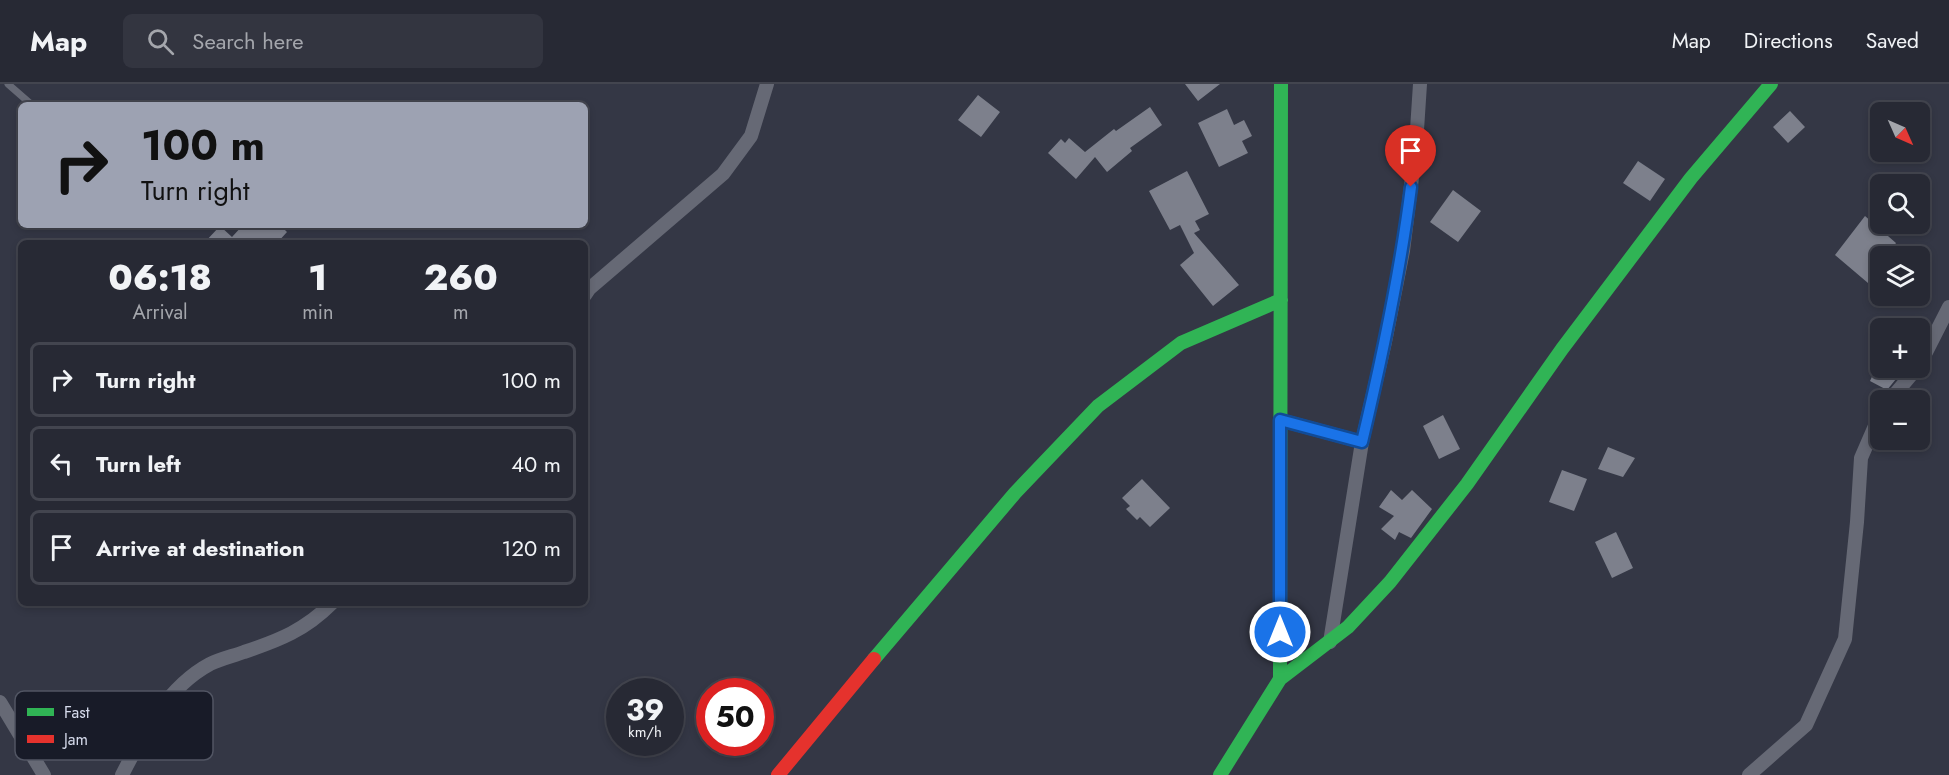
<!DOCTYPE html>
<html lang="en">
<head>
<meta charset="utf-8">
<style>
  body { margin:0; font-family:Jost,sans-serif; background:#333540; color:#f1f3f6; height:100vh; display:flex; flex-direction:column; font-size:22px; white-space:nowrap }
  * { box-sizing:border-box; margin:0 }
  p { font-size:20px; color:#a4a6ac }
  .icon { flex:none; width:33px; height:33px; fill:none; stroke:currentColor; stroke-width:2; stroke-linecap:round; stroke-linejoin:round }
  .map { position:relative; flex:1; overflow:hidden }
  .sheet { position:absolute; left:18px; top:156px; width:570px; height:366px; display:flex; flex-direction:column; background:#272934; border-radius:9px; box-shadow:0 3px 9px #0003,0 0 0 2px #43454f }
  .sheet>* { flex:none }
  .banner { position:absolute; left:18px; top:18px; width:570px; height:126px; border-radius:9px; box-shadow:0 3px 9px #0003,0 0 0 2px #43454f; background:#9da2b2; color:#111; overflow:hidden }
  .needle { width:39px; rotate:135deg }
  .buttons { position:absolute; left:1870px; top:18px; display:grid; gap:12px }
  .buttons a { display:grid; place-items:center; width:60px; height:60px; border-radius:9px; background:#272934; box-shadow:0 3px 9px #0003,0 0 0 2px #43454f; font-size:30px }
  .speed { position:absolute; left:606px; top:594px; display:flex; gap:12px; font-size:30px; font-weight:700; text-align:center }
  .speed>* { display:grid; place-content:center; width:78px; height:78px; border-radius:50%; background:#272934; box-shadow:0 3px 9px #0003,0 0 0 2px #43454f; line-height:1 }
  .speed small { font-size:15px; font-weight:400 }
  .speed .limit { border:9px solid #d22; background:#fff; color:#111 }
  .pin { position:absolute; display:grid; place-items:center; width:51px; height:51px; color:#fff; margin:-62px -26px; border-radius:50% 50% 50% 0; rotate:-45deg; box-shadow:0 0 6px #0007 }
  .pin .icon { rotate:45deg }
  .me { position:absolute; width:66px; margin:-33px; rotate:0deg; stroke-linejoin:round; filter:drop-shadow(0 0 4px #0008) }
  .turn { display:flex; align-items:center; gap:21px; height:126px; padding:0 24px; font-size:27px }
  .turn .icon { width:78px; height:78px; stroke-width:2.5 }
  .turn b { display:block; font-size:42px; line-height:51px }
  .eta { display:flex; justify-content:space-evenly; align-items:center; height:102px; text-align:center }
  .eta b { font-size:36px; font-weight:800; line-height:42px }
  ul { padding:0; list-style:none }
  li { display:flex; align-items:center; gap:18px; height:75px; margin:0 12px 9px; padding:0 12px; border:3px solid #43454f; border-radius:9px }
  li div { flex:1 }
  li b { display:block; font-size:22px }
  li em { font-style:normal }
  header { display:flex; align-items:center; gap:36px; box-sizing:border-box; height:84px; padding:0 30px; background:#272934; border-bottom:2px solid #43454f }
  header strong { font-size:28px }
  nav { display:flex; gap:33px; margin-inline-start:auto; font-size:21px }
  .search { width:420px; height:54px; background:#333540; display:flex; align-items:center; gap:15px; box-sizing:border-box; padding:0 21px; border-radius:9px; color:#a4a6ac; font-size:22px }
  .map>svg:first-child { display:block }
  .building { fill:#7d808c }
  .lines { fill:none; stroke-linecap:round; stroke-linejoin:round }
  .lane { stroke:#666975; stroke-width:7 }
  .street { stroke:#666975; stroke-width:14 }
  .fast { stroke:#30b455; stroke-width:14 }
  .jam { stroke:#e5322d; stroke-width:14 }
  .route-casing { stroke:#114b97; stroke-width:15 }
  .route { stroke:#1a73e8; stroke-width:10 }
  .key { fill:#181b28; stroke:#515563; stroke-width:1.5 }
  .key-label { font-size:16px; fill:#d6dbec }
</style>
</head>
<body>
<header>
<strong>Map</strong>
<div class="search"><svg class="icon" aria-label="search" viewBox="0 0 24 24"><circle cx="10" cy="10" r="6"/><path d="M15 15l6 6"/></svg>Search here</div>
<nav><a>Map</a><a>Directions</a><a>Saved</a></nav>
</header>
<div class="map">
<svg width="1949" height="691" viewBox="0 0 1949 691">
  <rect width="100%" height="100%" fill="#343745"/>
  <path class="building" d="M1185,0H1220L1198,17Z
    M978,11L1000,28L981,53L958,36Z
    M1150,23L1162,41L1130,64L1132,67L1107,88L1095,73L1076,95L1048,69L1061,55L1065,59L1069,54L1085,68L1114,45L1116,47Z
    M1227,25L1234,41L1244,36L1252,52L1242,57L1248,69L1219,83L1198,39Z
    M1790,27L1805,43L1788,59L1773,43Z
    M1638,77L1665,95L1650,117L1623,99Z
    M1187,87L1209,130L1195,137L1200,146L1194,149L1239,201L1213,222L1180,181L1194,169L1180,141L1170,146L1149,107Z
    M1453,106L1481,127L1458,158L1430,138Z
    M1865,132L1896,159L1887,172H1881V180L1868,199L1835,171Z
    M243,141H280L287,148L277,159H204L220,142L232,153Z
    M1876,284H1905L1887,306L1870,297Z
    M1443,331L1460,365L1439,375L1423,342Z
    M1608,363L1635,374L1623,393L1598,385Z
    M1562,386L1587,395L1574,427L1549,418Z
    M1142,395L1170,424L1150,443L1140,433L1137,436L1126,425L1130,422L1122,414Z
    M1391,406L1402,416L1412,406L1432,425L1411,454L1399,448L1395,456L1381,445L1394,432L1379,423Z
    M1616,448L1633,484L1612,494L1595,458Z"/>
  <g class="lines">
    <path class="lane" d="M8,0L32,21"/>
    <path class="street" d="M585,211L589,205L723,90L751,52L767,0
      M1920,280L1949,223
      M1890,316L1917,284
      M1280,336L1362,358
      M1330,558L1362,358L1385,258L1403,167L1416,61L1420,0
      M0,618L44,691
      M122,691C143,650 167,603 210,580C220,575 233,572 244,568C280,556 305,546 332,519
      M1749,691L1806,641L1845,555L1857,438L1861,374L1881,328"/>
    <path class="fast" d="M874,575L1015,409L1098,322L1181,259L1281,216
      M1280,595L1348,543L1390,498L1467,400L1562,265L1691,94L1771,0
      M1220,691L1280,595L1281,0"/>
    <path class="jam" d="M778,691L874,575"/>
  </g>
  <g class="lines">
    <g class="route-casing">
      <path id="route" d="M1280,548V336L1362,358C1382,274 1400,190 1411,103"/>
    </g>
    <use href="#route" class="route"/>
  </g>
  <rect x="15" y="607" width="198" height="69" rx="9" class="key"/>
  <rect x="27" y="624" width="27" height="8" fill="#30b455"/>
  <rect x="27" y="651" width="27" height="8" fill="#e5322d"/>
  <g class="key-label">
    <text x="64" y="634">Fast</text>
    <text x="64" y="661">Jam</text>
  </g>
</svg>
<div class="buttons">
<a><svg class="needle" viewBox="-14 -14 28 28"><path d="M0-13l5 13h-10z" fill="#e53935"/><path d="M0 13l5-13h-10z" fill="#a4a6ac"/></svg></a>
<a><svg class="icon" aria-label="search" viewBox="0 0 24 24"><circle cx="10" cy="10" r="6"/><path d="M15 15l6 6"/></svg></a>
<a><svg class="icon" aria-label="layers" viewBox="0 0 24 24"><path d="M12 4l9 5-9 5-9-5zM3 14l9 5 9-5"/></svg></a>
<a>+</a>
<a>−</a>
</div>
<div class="speed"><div>39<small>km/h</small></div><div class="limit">50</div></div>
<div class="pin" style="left:1411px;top:103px;background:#d93025"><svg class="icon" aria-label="arrive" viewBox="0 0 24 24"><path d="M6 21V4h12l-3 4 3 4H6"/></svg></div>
<svg class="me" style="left:1280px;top:548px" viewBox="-20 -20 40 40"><circle r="17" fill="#1a73e8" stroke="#fff" stroke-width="3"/><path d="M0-11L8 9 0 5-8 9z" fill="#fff"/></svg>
<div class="banner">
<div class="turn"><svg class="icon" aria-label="right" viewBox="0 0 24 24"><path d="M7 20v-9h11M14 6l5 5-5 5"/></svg><div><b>100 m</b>Turn right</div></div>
</div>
<section class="sheet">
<div class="eta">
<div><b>06:18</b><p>Arrival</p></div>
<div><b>1</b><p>min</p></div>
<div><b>260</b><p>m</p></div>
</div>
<ul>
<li><svg class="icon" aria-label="right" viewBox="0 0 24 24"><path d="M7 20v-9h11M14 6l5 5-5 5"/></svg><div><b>Turn right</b></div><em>100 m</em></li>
<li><svg class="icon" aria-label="left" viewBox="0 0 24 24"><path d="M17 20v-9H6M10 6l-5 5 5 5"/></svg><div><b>Turn left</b></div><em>40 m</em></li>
<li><svg class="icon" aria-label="arrive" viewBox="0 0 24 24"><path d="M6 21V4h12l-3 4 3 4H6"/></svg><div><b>Arrive at destination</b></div><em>120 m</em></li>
</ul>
</section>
</div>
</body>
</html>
